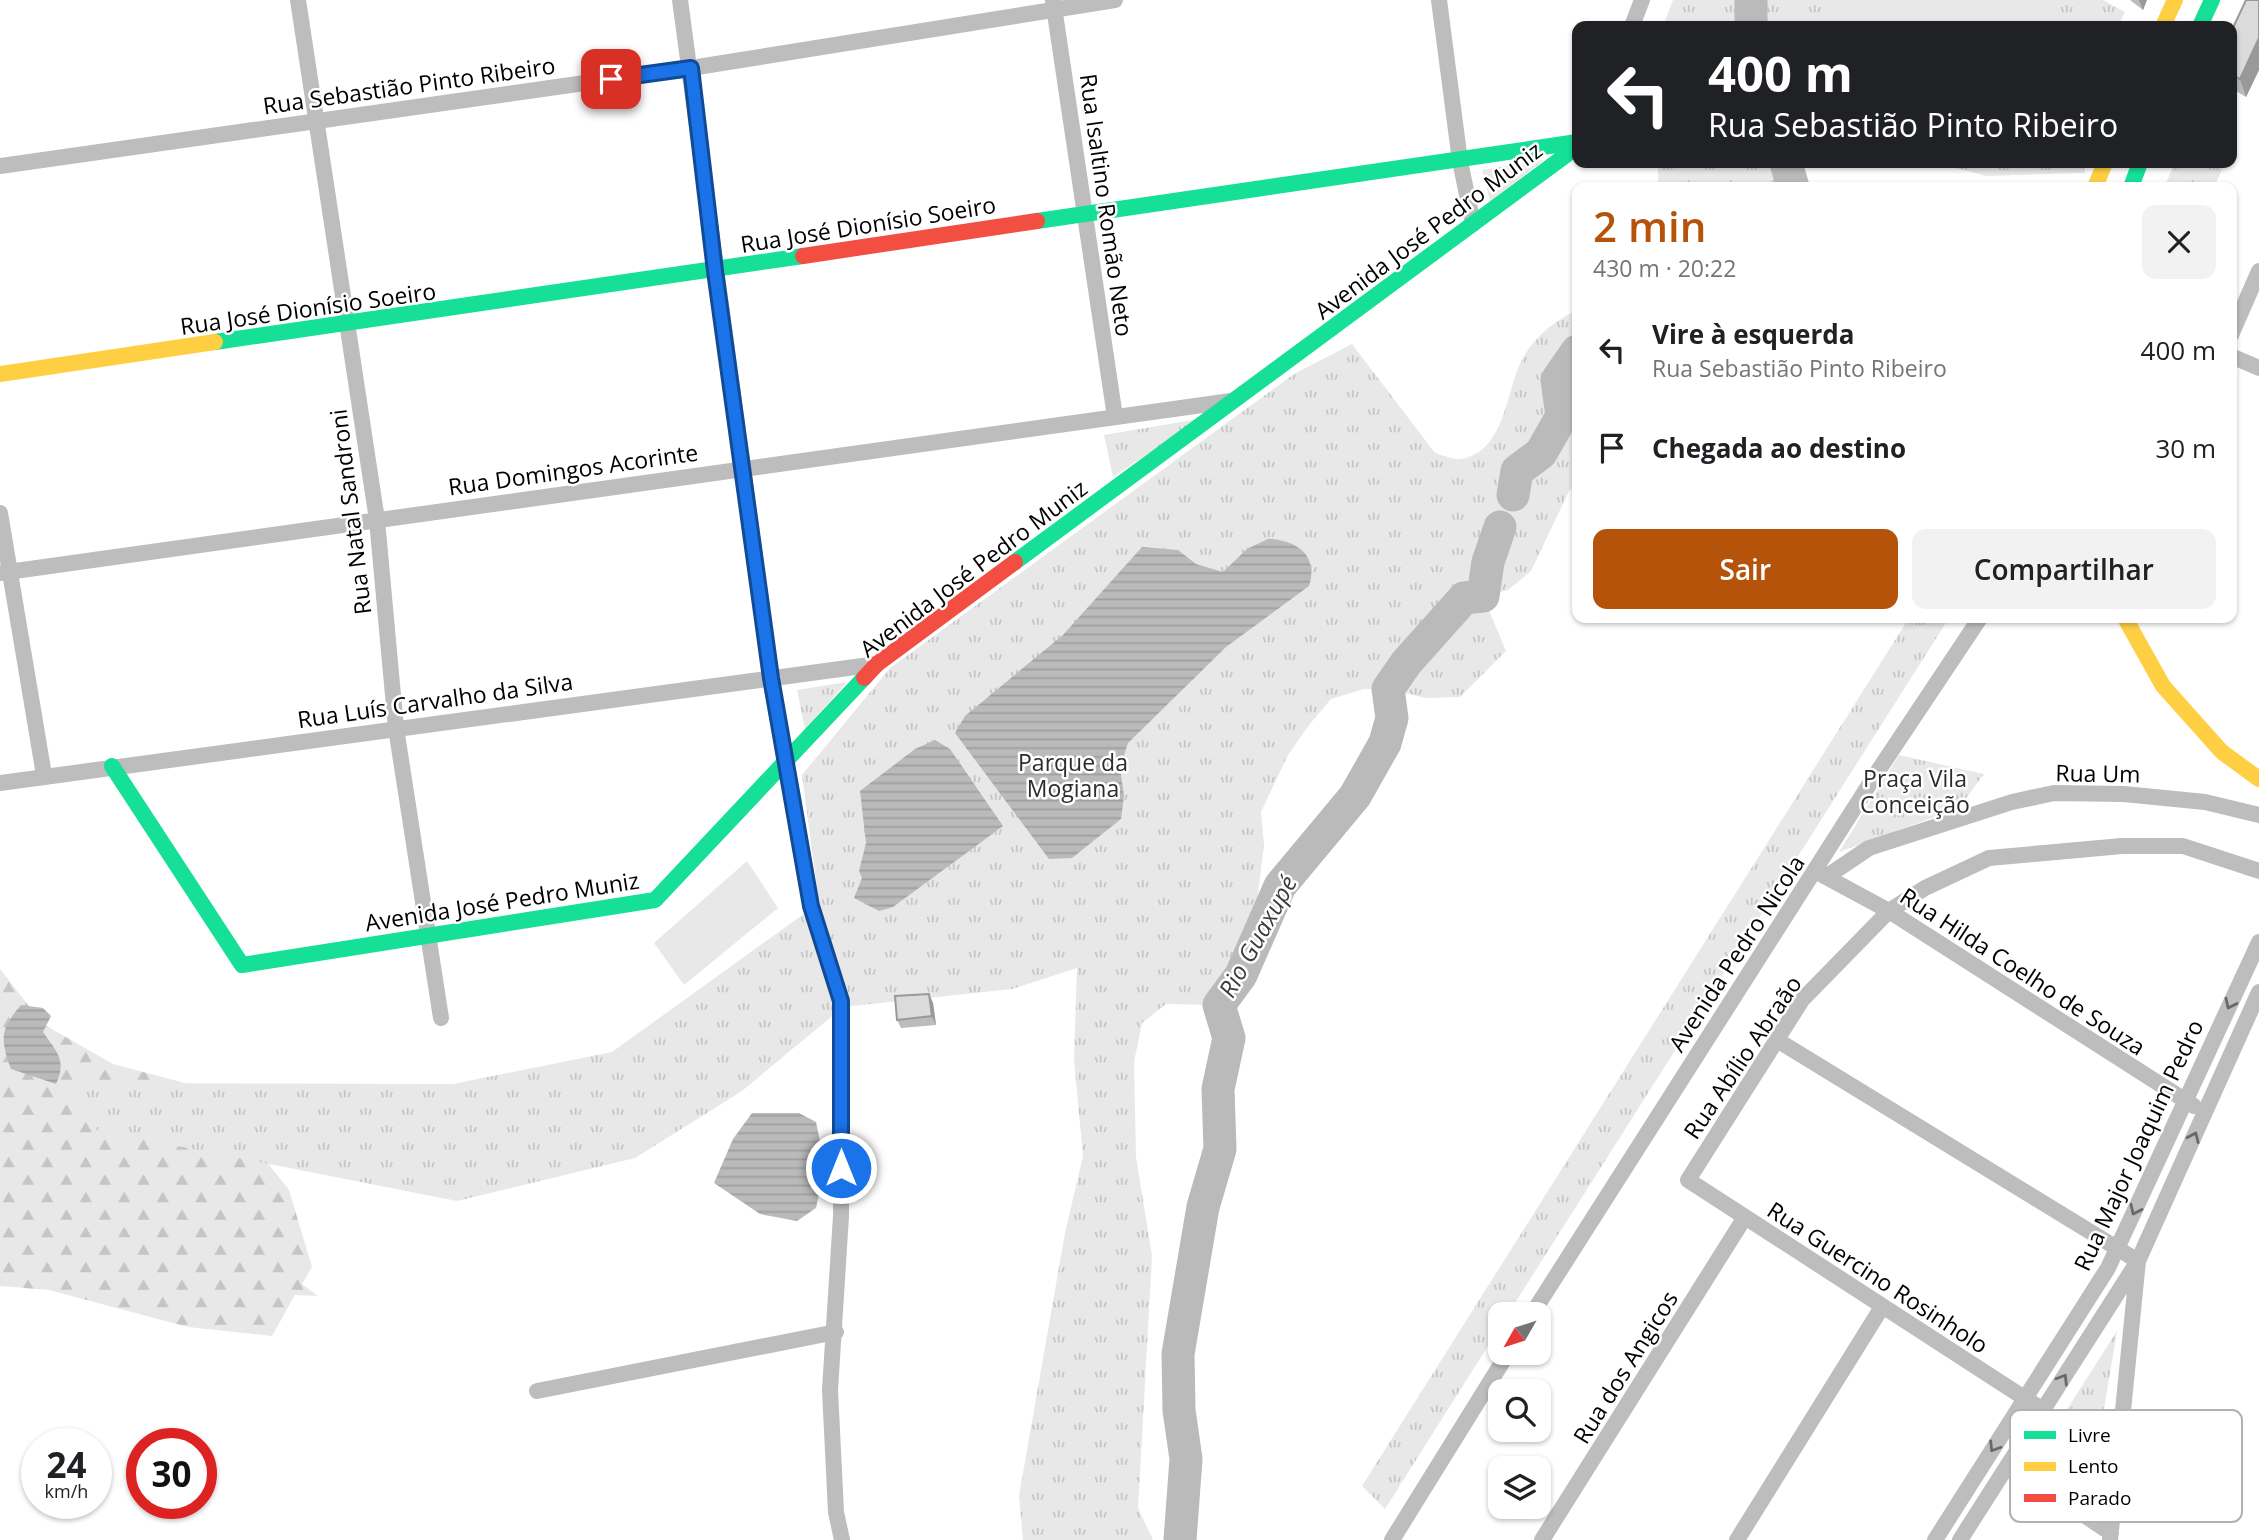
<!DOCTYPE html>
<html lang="pt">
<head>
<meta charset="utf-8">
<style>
  body { margin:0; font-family:"Open Sans",sans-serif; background:#f2f2f2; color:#202124; height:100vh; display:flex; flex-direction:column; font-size:26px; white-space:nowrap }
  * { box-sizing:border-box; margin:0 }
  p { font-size:23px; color:#757577 }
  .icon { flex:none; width:38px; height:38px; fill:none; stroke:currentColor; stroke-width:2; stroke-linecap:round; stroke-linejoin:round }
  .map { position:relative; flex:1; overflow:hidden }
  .panel { position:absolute; left:1572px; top:182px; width:665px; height:441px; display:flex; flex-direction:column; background:#fff; border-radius:14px; box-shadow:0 2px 5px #0004 }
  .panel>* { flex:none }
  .top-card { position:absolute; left:1572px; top:21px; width:665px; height:147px; border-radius:14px; box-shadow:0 2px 5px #0004; background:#202124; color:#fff; overflow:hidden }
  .needle { width:46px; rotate:231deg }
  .tools { position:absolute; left:1488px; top:1302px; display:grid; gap:14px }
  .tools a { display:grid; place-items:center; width:63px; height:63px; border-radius:14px; background:#fff; box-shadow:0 2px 5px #0004; font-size:35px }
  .speed { position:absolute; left:21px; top:1428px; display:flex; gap:14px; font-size:35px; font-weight:700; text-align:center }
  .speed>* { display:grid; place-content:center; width:91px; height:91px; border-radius:50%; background:#fff; box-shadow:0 2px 5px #0004; line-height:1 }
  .speed small { font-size:18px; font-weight:400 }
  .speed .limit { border:10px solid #d22; background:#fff; color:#111 }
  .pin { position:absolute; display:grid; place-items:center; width:60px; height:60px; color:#fff; margin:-30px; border-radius:14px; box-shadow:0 4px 10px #0006 }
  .me { position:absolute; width:77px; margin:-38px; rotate:0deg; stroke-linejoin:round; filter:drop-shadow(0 0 5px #0008) }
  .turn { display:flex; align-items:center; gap:24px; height:147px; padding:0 21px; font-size:32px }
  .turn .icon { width:91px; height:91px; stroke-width:2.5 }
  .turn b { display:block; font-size:49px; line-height:60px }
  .round { display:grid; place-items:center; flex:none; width:74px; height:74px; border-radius:14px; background:#f2f2f2 }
  .summary { display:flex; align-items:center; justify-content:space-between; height:119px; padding:0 21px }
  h1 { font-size:42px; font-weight:600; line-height:52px; color:#b45309 }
  .action { display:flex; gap:14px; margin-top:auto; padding:14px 21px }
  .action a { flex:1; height:80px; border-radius:14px; background:#b45309; color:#fff; font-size:28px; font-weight:600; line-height:80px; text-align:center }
  .action a+a { background:#f2f2f2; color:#202124 }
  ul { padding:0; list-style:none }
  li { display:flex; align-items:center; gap:21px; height:98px; padding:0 21px }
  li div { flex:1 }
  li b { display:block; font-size:26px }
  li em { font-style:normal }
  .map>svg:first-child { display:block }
  .forest { fill:url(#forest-firs) }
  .park { fill:url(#park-tufts) }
  .garden { fill:#e8e8e8 }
  .water { fill:url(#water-rules) }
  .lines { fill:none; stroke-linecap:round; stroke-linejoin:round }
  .river { stroke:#bababa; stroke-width:33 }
  .street { stroke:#bdbdbd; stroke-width:16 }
  .fast { stroke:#16e098; stroke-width:16 }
  .slow { stroke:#ffcf43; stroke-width:16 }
  .jam { stroke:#f24e42; stroke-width:16 }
  .wall { fill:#bcbcbc }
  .shaded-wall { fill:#999 }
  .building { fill:#dbdbdb; stroke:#999; stroke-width:2 }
  .oneway { stroke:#686868 }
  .route-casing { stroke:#114b97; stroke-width:18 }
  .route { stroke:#1a73e8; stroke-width:12 }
  .labels { text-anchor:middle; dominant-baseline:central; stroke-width:5; stroke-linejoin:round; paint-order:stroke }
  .street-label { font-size:23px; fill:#000; stroke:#fff }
  .park-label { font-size:23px; fill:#2c2c2c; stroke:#fff }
  .water-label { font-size:24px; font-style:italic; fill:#3d3d3d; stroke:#fff }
  .key { fill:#fff; stroke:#b2b2b2; stroke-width:2 }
  .key-label { font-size:19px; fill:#000 }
</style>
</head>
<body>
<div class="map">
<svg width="2259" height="1540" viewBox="0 0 2259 1540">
  <defs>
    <pattern id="forest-firs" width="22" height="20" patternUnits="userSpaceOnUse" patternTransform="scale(1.75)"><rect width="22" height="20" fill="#e8e8e8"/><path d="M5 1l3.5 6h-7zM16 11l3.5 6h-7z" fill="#c5c5c5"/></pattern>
    <pattern id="park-tufts" width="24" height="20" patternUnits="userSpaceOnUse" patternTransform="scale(1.75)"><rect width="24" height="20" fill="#e8e8e8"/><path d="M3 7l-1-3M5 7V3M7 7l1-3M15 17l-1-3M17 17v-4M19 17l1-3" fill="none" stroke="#c5c5c5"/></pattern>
    <pattern id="water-rules" width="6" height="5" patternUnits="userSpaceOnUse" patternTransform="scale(1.75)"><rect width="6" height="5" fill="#bababa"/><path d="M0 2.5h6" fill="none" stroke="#9e9e9e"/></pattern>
  </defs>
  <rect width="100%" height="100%" fill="#fff"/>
  <path class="forest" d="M0,969L43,1024L113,1064L185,1083L243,1132L289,1190L312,1267L302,1284L318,1296L295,1295L272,1336L188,1327L49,1290L0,1286Z"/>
  <path class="park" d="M1673,0H2103L2125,12L2118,26H1663Z
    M1544,160L1490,201L1482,170Z
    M1658,163H1800L1807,187H1658Z
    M1938,163H2083L2085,173L1986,176Z
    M2175,163H2225L2214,187H2164Z
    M1577,310V485L1569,491L1531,571L1508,590L1483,596L1506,651L1460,697L1426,698L1388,689H1364L1331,699L1309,725L1288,755L1261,812L1264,844L1257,902L1223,982L1219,1005L1166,1004L1142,1023L1134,1062L1136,1157L1152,1256L1138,1508L1153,1540H1023L1019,1496L1065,1233L1083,1156L1074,1060L1077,968L1012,989L843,1007L742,1091L635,1158L457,1201L96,1130L74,1083L453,1084L612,1052L819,903L802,775L890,668L1294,374L1352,344L1435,453C1442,455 1454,460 1461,459C1503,452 1506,397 1519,366C1531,339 1551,323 1577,310Z
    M1199,419L1113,477L1104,435Z
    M1909,618H1949L1508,1314H1500V1327L1385,1509L1362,1486Z
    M847,682L805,729L797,690Z
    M1899,755L1984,774L1959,808L1839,852Z
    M2117,1331L2089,1498L2034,1461Z"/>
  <path class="garden" d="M1846,0H2043L2033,26H1838Z
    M747,861L778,908L684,985L654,943Z"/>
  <path class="water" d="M1268,539C1296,540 1319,555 1309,586L1226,647L1128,743L1120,768L1124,796L1121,819L1072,858L1049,859L955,733L965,716L1063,635L1142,547L1178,550L1196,564L1223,572L1247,549Z
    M935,740L950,749L1003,826L893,907L879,911L854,898L862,878L859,871L866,843L860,791L915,749Z
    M21,1005L43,1008L51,1016L43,1032C57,1052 67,1061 56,1084L11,1069C0,1038 0,1030 21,1005Z
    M752,1113H799L816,1122L825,1165L816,1208L797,1221L760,1214L714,1183L733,1139Z"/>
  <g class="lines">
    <path class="river" d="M1751,26V0
      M1786,163L1793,187
      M1513,495L1517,471L1541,453L1562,416L1557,380L1577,351
      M1180,1540L1186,1459L1179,1410L1178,1354L1203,1207L1220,1149L1218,1089L1229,1038L1219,1005L1241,975L1280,886L1355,796L1385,743L1392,718L1388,689L1406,663L1464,598L1483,596L1488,562L1500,527"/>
    <path class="street" d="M298,0L377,520L396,728L441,1018
      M680,0L771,678L811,906L841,1001V1216L830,1390L836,1512L842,1540
      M1053,0L1115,417
      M1439,0L1460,161L1473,224
      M1632,26L1642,0
      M0,166L691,68L1115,0
      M2231,335L2259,271
      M2231,356L2259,368
      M0,513L44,775
      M0,573L1231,401
      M0,783L877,664
      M1815,871L1889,911L2194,1106
      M1826,877L1869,848L2012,802L2054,793L2124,794L2205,802L2259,815
      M1777,1040L2138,1261L2110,1540
      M1532,1314L1876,774L1980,618
      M537,1391L836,1332
      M2043,1410L1688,1180L1802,1000L1889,911L1925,888L1989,858L2122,846H2183L2259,871
      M2009,1465L2111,1533
      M1392,1540L1508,1353
      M1542,1540L1745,1217
      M1737,1540L1882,1307
      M1935,1540L2108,1268L2259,942
      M1960,1540L2138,1261L2259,992"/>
    <path class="fast" d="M2200,26L2212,0
      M2131,187L2140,163
      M1037,221L1577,142
      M215,342L803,256
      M1015,562L1577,147
      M112,766L242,965L655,900L864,678"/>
    <path class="slow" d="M2163,26L2175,0
      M2095,187L2105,163
      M0,374L215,342
      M2125,618L2163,686L2222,752L2259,779"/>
    <path class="jam" d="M803,256L1037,221
      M864,678L877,664L1015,562"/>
  </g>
  <path class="wall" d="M2130,0H2147L2143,10Z
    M2259,0V70L2246,97L2231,88V32Z
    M929,994L933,1003L936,1025L901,1028L897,1020Z"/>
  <path class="shaded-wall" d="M2139,0H2147L2143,10Z
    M2259,38V70L2246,97L2240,79Z
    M929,994L933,1003L936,1025L932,1016Z"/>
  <path class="building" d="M2246,0H2259V38L2240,79L2231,74V32Z
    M929,994L932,1016L897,1020L895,996Z"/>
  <defs><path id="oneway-chevron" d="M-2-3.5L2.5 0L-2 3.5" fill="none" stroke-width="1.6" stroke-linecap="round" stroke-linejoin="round" transform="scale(1.75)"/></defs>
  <g class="oneway">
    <use href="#oneway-chevron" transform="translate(2230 1004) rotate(115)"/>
    <use href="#oneway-chevron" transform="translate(2194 1137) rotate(-66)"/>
    <use href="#oneway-chevron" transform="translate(2135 1210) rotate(115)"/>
    <use href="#oneway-chevron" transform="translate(2063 1379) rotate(-58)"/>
    <use href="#oneway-chevron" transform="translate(1994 1447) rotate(122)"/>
  </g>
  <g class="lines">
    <g class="route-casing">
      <path id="route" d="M611,79L691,68L715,271L771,678L811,906L841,1001V1168"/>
    </g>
    <use href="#route" class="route"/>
  </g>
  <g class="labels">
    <g class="street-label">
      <text transform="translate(409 85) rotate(-8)">Rua Sebastião Pinto Ribeiro</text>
      <text transform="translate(1107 205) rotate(82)">Rua Isaltino Romão Neto</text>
      <text transform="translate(868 224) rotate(-9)">Rua José Dionísio Soeiro</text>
      <text transform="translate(1428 230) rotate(-37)">Avenida José Pedro Muniz</text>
      <text transform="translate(308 308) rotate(-8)">Rua José Dionísio Soeiro</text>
      <text transform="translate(573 469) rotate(-8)">Rua Domingos Acorinte</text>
      <text transform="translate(350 512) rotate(-97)">Rua Natal Sandroni</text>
      <text transform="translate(973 568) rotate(-37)">Avenida José Pedro Muniz</text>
      <text transform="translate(435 700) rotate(-8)">Rua Luís Carvalho da Silva</text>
      <text transform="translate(2098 773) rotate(1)">Rua Um</text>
      <text transform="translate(502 901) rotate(-9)">Avenida José Pedro Muniz</text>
      <text transform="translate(1736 953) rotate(-57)">Avenida Pedro Nicola</text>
      <text transform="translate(2023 971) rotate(33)">Rua Hilda Coelho de Souza</text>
      <text transform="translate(1742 1057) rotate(-56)">Rua Abílio Abraão</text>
      <text transform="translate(2138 1145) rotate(-65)">Rua Major Joaquim Pedro</text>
      <text transform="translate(1878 1277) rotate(33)">Rua Guercino Rosinholo</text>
      <text transform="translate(1625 1367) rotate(-58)">Rua dos Angicos</text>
    </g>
    <g class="park-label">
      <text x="1073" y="762">Parque da<tspan x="1073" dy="26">Mogiana</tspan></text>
      <text x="1915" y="778">Praça Vila<tspan x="1915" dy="26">Conceição</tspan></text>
    </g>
    <g class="water-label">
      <text transform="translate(1257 936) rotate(-61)">Rio Guaxupé</text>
    </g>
  </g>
  <rect x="2010" y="1410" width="232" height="112" rx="10" class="key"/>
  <rect x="2024" y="1431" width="32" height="8" fill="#16e098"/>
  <rect x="2024" y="1462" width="32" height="9" fill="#ffcf43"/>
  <rect x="2024" y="1494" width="32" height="8" fill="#f24e42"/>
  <g class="key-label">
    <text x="2068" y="1442">Livre</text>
    <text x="2068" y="1473">Lento</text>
    <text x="2068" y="1505">Parado</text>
  </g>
</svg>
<div class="tools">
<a><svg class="needle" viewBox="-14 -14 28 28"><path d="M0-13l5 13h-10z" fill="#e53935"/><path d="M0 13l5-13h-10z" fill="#757577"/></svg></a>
<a><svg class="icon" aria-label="search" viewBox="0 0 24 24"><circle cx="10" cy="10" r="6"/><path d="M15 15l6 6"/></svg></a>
<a><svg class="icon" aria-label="layers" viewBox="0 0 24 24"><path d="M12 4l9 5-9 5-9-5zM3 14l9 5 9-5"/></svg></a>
</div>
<div class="speed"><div>24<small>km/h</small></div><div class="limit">30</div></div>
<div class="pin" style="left:611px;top:79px;background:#d93025"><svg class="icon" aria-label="arrive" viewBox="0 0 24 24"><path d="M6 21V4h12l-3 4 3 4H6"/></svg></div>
<svg class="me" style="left:841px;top:1168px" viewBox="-20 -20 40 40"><circle r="17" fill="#1a73e8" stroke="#fff" stroke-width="3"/><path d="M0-11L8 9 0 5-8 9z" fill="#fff"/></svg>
<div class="top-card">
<div class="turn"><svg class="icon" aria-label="left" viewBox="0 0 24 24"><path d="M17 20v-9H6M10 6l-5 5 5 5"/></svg><div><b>400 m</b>Rua Sebastião Pinto Ribeiro</div></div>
</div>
<section class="panel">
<div class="summary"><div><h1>2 min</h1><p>430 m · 20:22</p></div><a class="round"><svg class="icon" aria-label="close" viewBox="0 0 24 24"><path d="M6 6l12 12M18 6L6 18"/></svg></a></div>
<ul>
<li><svg class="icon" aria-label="left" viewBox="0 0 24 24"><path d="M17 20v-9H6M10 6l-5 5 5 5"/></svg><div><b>Vire à esquerda</b><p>Rua Sebastião Pinto Ribeiro</p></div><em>400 m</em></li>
<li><svg class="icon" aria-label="arrive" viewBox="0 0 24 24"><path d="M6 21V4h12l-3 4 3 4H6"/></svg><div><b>Chegada ao destino</b></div><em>30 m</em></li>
</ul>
<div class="action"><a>Sair</a><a>Compartilhar</a></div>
</section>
</div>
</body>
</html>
